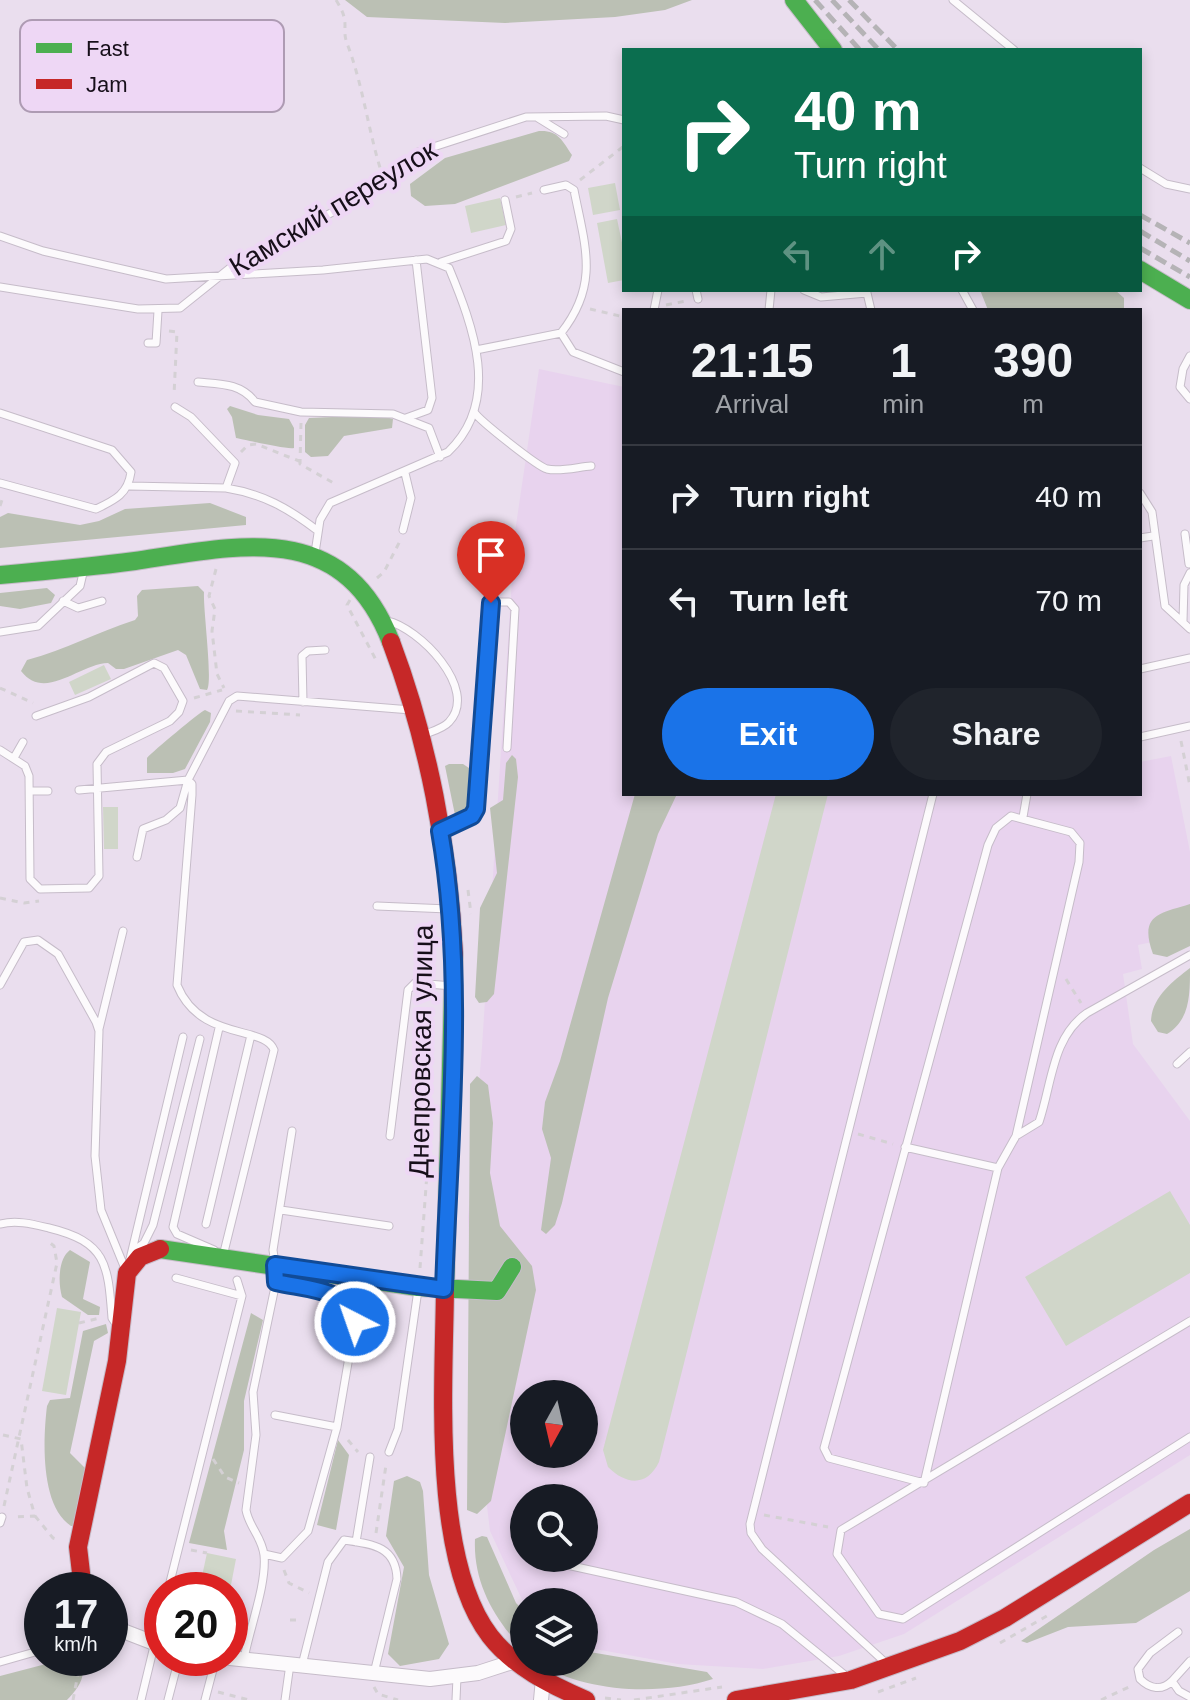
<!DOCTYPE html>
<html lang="en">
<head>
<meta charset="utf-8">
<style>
  body { margin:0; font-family:Arial,sans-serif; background:#20242c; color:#f1f3f6; height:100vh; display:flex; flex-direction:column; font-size:30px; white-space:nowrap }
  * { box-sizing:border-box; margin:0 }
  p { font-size:26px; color:#9ea1a6 }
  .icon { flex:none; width:44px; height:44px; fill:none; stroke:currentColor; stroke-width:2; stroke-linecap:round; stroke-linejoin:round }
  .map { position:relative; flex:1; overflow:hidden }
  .panel { position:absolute; left:622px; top:308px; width:520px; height:488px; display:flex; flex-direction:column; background:#171b24; border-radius:0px; box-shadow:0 4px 12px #0003 }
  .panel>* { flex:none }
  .guide { position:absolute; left:622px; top:48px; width:520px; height:244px; border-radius:0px; box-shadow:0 4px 12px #0003; background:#0b6e4f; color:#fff; overflow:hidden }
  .needle { width:52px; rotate:188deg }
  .buttons { position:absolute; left:510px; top:1380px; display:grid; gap:16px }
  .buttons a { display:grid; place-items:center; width:88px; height:88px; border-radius:50%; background:#171b24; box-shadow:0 4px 12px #0003; font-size:40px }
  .speed { position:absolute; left:24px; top:1572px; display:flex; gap:16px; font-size:40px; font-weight:700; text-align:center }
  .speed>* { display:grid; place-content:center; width:104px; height:104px; border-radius:50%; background:#171b24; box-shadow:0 4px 12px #0003; line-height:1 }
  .speed small { font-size:20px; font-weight:400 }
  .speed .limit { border:12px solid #d22; background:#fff; color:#111 }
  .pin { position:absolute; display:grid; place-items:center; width:68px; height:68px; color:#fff; margin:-82px -34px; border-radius:50% 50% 50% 0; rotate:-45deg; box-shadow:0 0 8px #0007 }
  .pin .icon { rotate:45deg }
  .me { position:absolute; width:88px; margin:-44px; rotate:319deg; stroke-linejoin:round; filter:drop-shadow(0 0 6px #0008) }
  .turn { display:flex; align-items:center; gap:28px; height:168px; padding:0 40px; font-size:36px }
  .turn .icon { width:104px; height:104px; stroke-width:2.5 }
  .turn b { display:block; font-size:56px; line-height:68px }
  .lanes { display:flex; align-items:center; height:76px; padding:0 40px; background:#0003; justify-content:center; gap:40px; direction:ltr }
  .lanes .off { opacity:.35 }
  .eta { display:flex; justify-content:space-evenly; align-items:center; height:136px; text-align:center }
  .eta b { font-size:48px; font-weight:800; line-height:56px }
  .button { display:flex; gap:16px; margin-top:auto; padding:16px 40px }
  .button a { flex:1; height:92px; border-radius:48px; background:#1a73e8; color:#fff; font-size:32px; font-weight:800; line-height:92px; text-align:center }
  .button a+a { background:#20242c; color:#f1f3f6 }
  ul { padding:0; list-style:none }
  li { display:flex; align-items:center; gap:24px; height:104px; padding:0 40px; border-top:2px solid #363941 }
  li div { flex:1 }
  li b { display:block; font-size:30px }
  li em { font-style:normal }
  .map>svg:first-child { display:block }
  .built { fill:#e8d3ee; fill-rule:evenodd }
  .green { fill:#d0d6c9 }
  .forest { fill:#bbc0b4 }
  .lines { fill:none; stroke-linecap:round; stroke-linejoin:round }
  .lane-casing { stroke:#c6bcc9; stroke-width:9 }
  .street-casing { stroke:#c6bcc9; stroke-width:16 }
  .fast-casing { stroke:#c6bcc9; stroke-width:20 }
  .jam-casing { stroke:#c6bcc9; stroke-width:20 }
  .path { stroke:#d4d0d4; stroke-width:3; stroke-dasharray:6 6; stroke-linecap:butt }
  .lane { stroke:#fcfafc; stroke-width:7 }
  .street { stroke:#fcfafc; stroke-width:14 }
  .fast { stroke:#4caf50; stroke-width:18 }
  .jam { stroke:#c62828; stroke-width:18 }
  .rail { stroke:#b5b3b6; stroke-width:5; stroke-dasharray:12 6; stroke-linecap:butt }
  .route-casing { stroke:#114b97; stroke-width:20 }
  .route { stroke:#1a73e8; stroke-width:14 }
  .labels { text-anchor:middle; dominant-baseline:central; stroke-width:8; stroke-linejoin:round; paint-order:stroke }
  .street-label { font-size:28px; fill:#170f1a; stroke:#eed7f5 }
  .key { fill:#eed7f5; stroke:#ae9bb3; stroke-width:2 }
  .key-label { font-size:22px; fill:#170f1a }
</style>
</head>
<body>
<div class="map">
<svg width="1190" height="1700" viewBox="0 0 1190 1700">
  <rect width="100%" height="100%" fill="#eadeee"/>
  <path class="built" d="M539,369L624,387V794H1140V762L1171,756L1190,852V934L1138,945L1142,969L1123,974L1133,1044L1190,1121V1455L904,1634L839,1656L763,1669L678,1664L584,1647V1602L524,1604L490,1531L480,1448L468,1218L482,1047L515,532ZM524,1394H584V1454H524ZM524,1498H584V1558H524Z"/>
  <path class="green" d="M615,183L620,210L593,215L588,188Z
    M500,198L506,225L471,233L465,206Z
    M617,219L624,252V280L608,283L597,223Z
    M104,665L111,679L75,695L69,682Z
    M776,794H828L659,1462C647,1487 626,1485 608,1467L603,1450Z
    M103,807H118V849H104Z
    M1170,1191L1190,1225V1273L1066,1346L1025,1277Z
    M57,1308L81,1312L66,1395L42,1391Z
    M207,1553L236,1559L230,1590H199Z"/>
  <path class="forest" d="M345,0H692L665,10L615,17L505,23L367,17Z
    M539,131C558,130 562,140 572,155L569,161L455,204L425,206L411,196L410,184L445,158Z
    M980,290H1115L1124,298V310H988Z
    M230,406L258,415L289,419L294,428V448C288,450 247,440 236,438L232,417L227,409Z
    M378,415L393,419L392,428L344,436L328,456L311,457L305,452V425L309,418Z
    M210,503L246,517V525L0,548V517L8,513L80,525L99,521L125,509Z
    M198,586L204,592C203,610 213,681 207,690L200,689L186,655L178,650L124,669H116L108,663C79,664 45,702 21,671L27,660C67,649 95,633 135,620L138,616L137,596L142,590Z
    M47,588L55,595L51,603L20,609L0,606V593Z
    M205,710L211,713L210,722L185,769L173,773H147V758C153,751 200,712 205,710Z
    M512,755L516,759L518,777L494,994L487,1002L479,1003L475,997L480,908L497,873L490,808L503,800L506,763Z
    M449,764H463L469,768L468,810L462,817L455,815L445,766Z
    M635,794H677L658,834L608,998L562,1203L555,1225L546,1234L541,1230L551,1158L542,1129L545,1102L560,1061Z
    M1190,904V946L1167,957L1153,954C1139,915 1158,914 1190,904Z
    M1190,968C1190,995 1190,1020 1167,1034L1158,1032L1151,1021C1152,997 1172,982 1190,968Z
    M477,1076L488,1085L493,1123L490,1173L500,1226L532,1266L536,1290L491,1501L477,1514L467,1510L470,1084Z
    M70,1250L90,1262L83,1299L100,1307L99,1315H88L62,1297C58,1283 58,1259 70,1250Z
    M251,1313L263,1320L244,1401V1450L224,1531L227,1550L189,1543Z
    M106,1324L108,1333L94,1341L70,1453L85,1468L74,1526H71C40,1506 43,1439 47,1406L50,1400L70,1398L83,1331Z
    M338,1440L349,1455L336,1530L317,1525Z
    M407,1476L420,1482L423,1491L429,1575L449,1644L439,1659L400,1666L388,1654L404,1567L386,1536L394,1481Z
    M1190,1529V1591L1136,1623L1068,1627L1027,1643L1021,1641L1154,1550Z
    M482,1536L487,1537L516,1603L524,1611V1650C494,1619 473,1582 475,1539Z
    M584,1651L707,1672L713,1679C661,1696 584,1693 537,1662H584Z
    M69,1658L80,1661C88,1677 77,1689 67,1700H0V1676Z"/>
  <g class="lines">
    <g class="lane-casing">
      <path id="lane" d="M953,0L1014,50
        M538,118L564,134
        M1140,168L1166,184L1190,189
        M0,236L43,251L166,279L323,270L427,259L449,268C473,326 502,401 448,452L330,503L320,520L315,553
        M441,262L506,241L511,229L505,200
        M0,287L138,309L180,308L230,268L384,184L418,152L526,117L606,116L624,120
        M696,290L698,299
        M804,290L821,297L867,293L871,310
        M962,290L973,310
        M654,310L658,290
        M769,310L771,290
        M561,333L573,352L624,372
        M148,343H156L158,311
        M476,350L561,333C600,284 585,246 574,190L566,185L544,190
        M1190,356L1183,369L1180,387L1190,399
        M198,382C220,384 241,383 255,402L301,412L393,414L429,428L440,457
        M175,407L191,417L235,463L226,488C263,494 288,508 318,531
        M474,412C480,421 537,466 547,469C560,472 578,467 591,466
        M0,413L112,450L131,472C128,494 115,500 96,509L0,483
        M406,418L428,410L432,398L416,260
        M129,486L226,488
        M1140,493L1152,512L1165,606L1190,629
        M403,530L411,498L405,473
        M1185,534L1189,564
        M1140,538L1153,536
        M63,601L78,608L102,601
        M387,621C418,627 480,689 449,722C443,729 429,732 421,736
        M1183,621L1184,585L1190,573
        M0,632L38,626L80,586L84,569
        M1140,669L1190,658
        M303,702L302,656L308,651L325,650
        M1140,737L1190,726
        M0,750L25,766L29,776L30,879L40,889L89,888L99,876L97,764L106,752L170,721L179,712L183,701L164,668L154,663L89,697L36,716
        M15,756L23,742
        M188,780L192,784V795L177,985C200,1042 265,1025 274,1050L223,1256
        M79,790L188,780
        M30,791H48
        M1023,817L1027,794
        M442,830L472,816L476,809L489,608L494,602H509L515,609L507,748
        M137,857L143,829L166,820L180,808L188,780L229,701L237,696L411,710
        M377,906L448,909
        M0,985L24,942L38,940L58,954L96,1022L99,1031L95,1156L101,1210L126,1271
        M99,1029L123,931
        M1177,1064L1190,1052
        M390,1136L408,990L415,983L453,986
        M905,1147L998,1168
        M281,1210L389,1226
        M0,1224C17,1220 32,1224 49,1228C107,1242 108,1265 112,1318L116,1324
        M206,1224L251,1035
        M135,1250L144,1243L153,1225L200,1039
        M214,1250L177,1234L173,1227L219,1028
        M130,1259L183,1037
        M275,1264L273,1250L292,1131
        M176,1278L242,1296
        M1190,1321L841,1530L837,1554L879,1614L903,1619L1190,1437
        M275,1415L337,1427
        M389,1452L398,1429L418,1290
        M924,1483L829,1458L824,1448L988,845L996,828L1011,816L1071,832L1080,843L1079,862L1016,1136
        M924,1483L998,1168L1016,1136L1039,1122C1052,1084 1052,1037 1087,1013L1190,955
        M0,1523L2,1517
        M356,1542L370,1457
        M535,1558L736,1602L782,1624L846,1676
        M168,1590L242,1296L237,1280
        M244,1659C249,1630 267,1584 264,1555C262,1537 249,1527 246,1510L256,1435L253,1392L276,1282C304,1289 349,1289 355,1322L337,1427L308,1531L282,1558L264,1554
        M1190,1661L1172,1681L1179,1691L1190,1697
        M0,1662L42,1650
        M302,1665L328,1562L344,1540C372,1544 396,1546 397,1579L374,1673
        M888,1665L762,1549L751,1533L750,1524L933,794
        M1172,1681C1162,1691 1150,1689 1140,1679L1138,1669L1150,1653L1178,1632
        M141,1700L162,1613
        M168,1700L179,1658
        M205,1700L216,1658
        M285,1700L290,1664
        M456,1700L457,1677"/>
    </g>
    <g class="street-casing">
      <path id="street" d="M110,1626L162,1646
        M230,1658L430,1679L478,1673L515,1661
        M541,1700L543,1679"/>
    </g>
    <g class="fast-casing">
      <path id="fast" d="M794,0L833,50
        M1140,270L1190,300
        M0,575C45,571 90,567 135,561C240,545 343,519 391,642
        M160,1249L418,1287L497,1291L512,1267
        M445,1289L454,955"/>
    </g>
    <g class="jam-casing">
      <path id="jam" d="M391,642C428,740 449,850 454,955
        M445,1289C444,1384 431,1559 490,1636C514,1667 551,1685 586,1700
        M83,1590L78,1547L117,1361L127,1273L140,1257L160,1249
        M736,1700L851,1680L960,1641L1005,1618L1190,1503"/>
    </g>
    <path class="path" d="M336,0C352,25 340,27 348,46C363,86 368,129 381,171
      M580,180L624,146
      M516,197L532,193
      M666,305L686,301
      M590,309L624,317
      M169,331L177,332L174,395
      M301,423L300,464L337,485
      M241,452L248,445L256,444L299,461
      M0,506L3,497
      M216,569L209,596L215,609L212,631L217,674L224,688
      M377,578L384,572L400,541
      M350,600L347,605L376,660
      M0,688L33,703
      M194,698L222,690
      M236,711L300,715
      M1181,741L1190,786
      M468,890L471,914
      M0,898L24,903L39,901
      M1066,979L1081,1003
      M858,1134L893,1144
      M420,1268L428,1160
      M79,1323L100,1318
      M3,1435L21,1439L27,1488L35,1516L14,1517
      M348,1440L358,1452
      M213,1459L225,1477L239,1483
      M4,1506L57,1263L54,1246L49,1242
      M764,1515L828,1527
      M35,1516L53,1538L59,1540
      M376,1533L386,1465
      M191,1550L207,1553
      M284,1570L289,1583L309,1593
      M290,1620H302
      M1000,1643L1052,1613
      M374,1687L378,1694L398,1700
      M218,1692L249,1700
      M878,1692L916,1678
      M605,1698L621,1700
      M73,1700L81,1658
      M634,1700L722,1687
      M1101,1700L1131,1686"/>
    <use href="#lane" class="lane"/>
    <use href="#street" class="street"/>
    <use href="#fast" class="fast"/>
    <use href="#jam" class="jam"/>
    <path class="rail" d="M815,0L860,50
      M832,0L879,50
      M849,0L898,50
      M1140,215L1190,243
      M1140,231L1190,261
      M1140,248L1190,277"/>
  </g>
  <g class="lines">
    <g class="route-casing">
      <path id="route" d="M355,1322C349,1288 304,1289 276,1282L275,1265L444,1289C449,1140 466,979 440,831L472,816L476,809L491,603"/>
    </g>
    <use href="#route" class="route"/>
  </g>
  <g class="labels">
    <g class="street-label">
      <text transform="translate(333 208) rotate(-31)">Камский переулок</text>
      <text transform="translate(421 1051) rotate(-89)">Днепровская улица</text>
    </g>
  </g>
  <rect x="20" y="20" width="264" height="92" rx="12" class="key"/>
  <rect x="36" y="43" width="36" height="10" fill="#4caf50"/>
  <rect x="36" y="79" width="36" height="10" fill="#c62828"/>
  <g class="key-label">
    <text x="86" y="56">Fast</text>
    <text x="86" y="92">Jam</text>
  </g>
</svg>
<div class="buttons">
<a><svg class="needle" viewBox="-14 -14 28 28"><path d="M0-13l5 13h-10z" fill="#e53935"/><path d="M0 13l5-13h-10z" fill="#9ea1a6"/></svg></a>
<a><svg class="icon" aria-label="search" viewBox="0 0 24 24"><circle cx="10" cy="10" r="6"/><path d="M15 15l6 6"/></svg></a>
<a><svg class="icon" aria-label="layers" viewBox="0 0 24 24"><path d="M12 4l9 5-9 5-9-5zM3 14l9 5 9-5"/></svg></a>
</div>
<div class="speed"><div>17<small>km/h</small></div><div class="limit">20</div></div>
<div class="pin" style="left:491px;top:603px;background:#d93025"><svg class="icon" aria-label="arrive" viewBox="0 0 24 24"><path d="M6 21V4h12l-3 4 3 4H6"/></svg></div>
<svg class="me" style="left:355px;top:1322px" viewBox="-20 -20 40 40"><circle r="17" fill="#1a73e8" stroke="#fff" stroke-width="3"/><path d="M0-11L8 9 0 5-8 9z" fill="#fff"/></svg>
<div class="guide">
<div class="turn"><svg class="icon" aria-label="right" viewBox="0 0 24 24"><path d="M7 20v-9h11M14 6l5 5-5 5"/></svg><div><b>40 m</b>Turn right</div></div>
<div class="lanes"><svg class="icon off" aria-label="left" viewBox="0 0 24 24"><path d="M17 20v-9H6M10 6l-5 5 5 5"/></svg><svg class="icon off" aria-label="ahead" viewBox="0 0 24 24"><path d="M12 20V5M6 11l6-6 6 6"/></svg><svg class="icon" aria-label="right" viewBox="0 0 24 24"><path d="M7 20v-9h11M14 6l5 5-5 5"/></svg></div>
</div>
<section class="panel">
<div class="eta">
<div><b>21:15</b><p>Arrival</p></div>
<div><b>1</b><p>min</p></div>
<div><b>390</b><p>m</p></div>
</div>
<ul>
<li><svg class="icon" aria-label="right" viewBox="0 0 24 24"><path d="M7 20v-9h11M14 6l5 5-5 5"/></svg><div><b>Turn right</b></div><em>40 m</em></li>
<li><svg class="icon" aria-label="left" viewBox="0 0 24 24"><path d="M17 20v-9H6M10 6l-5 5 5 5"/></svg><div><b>Turn left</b></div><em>70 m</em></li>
</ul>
<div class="button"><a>Exit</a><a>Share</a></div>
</section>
</div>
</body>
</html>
